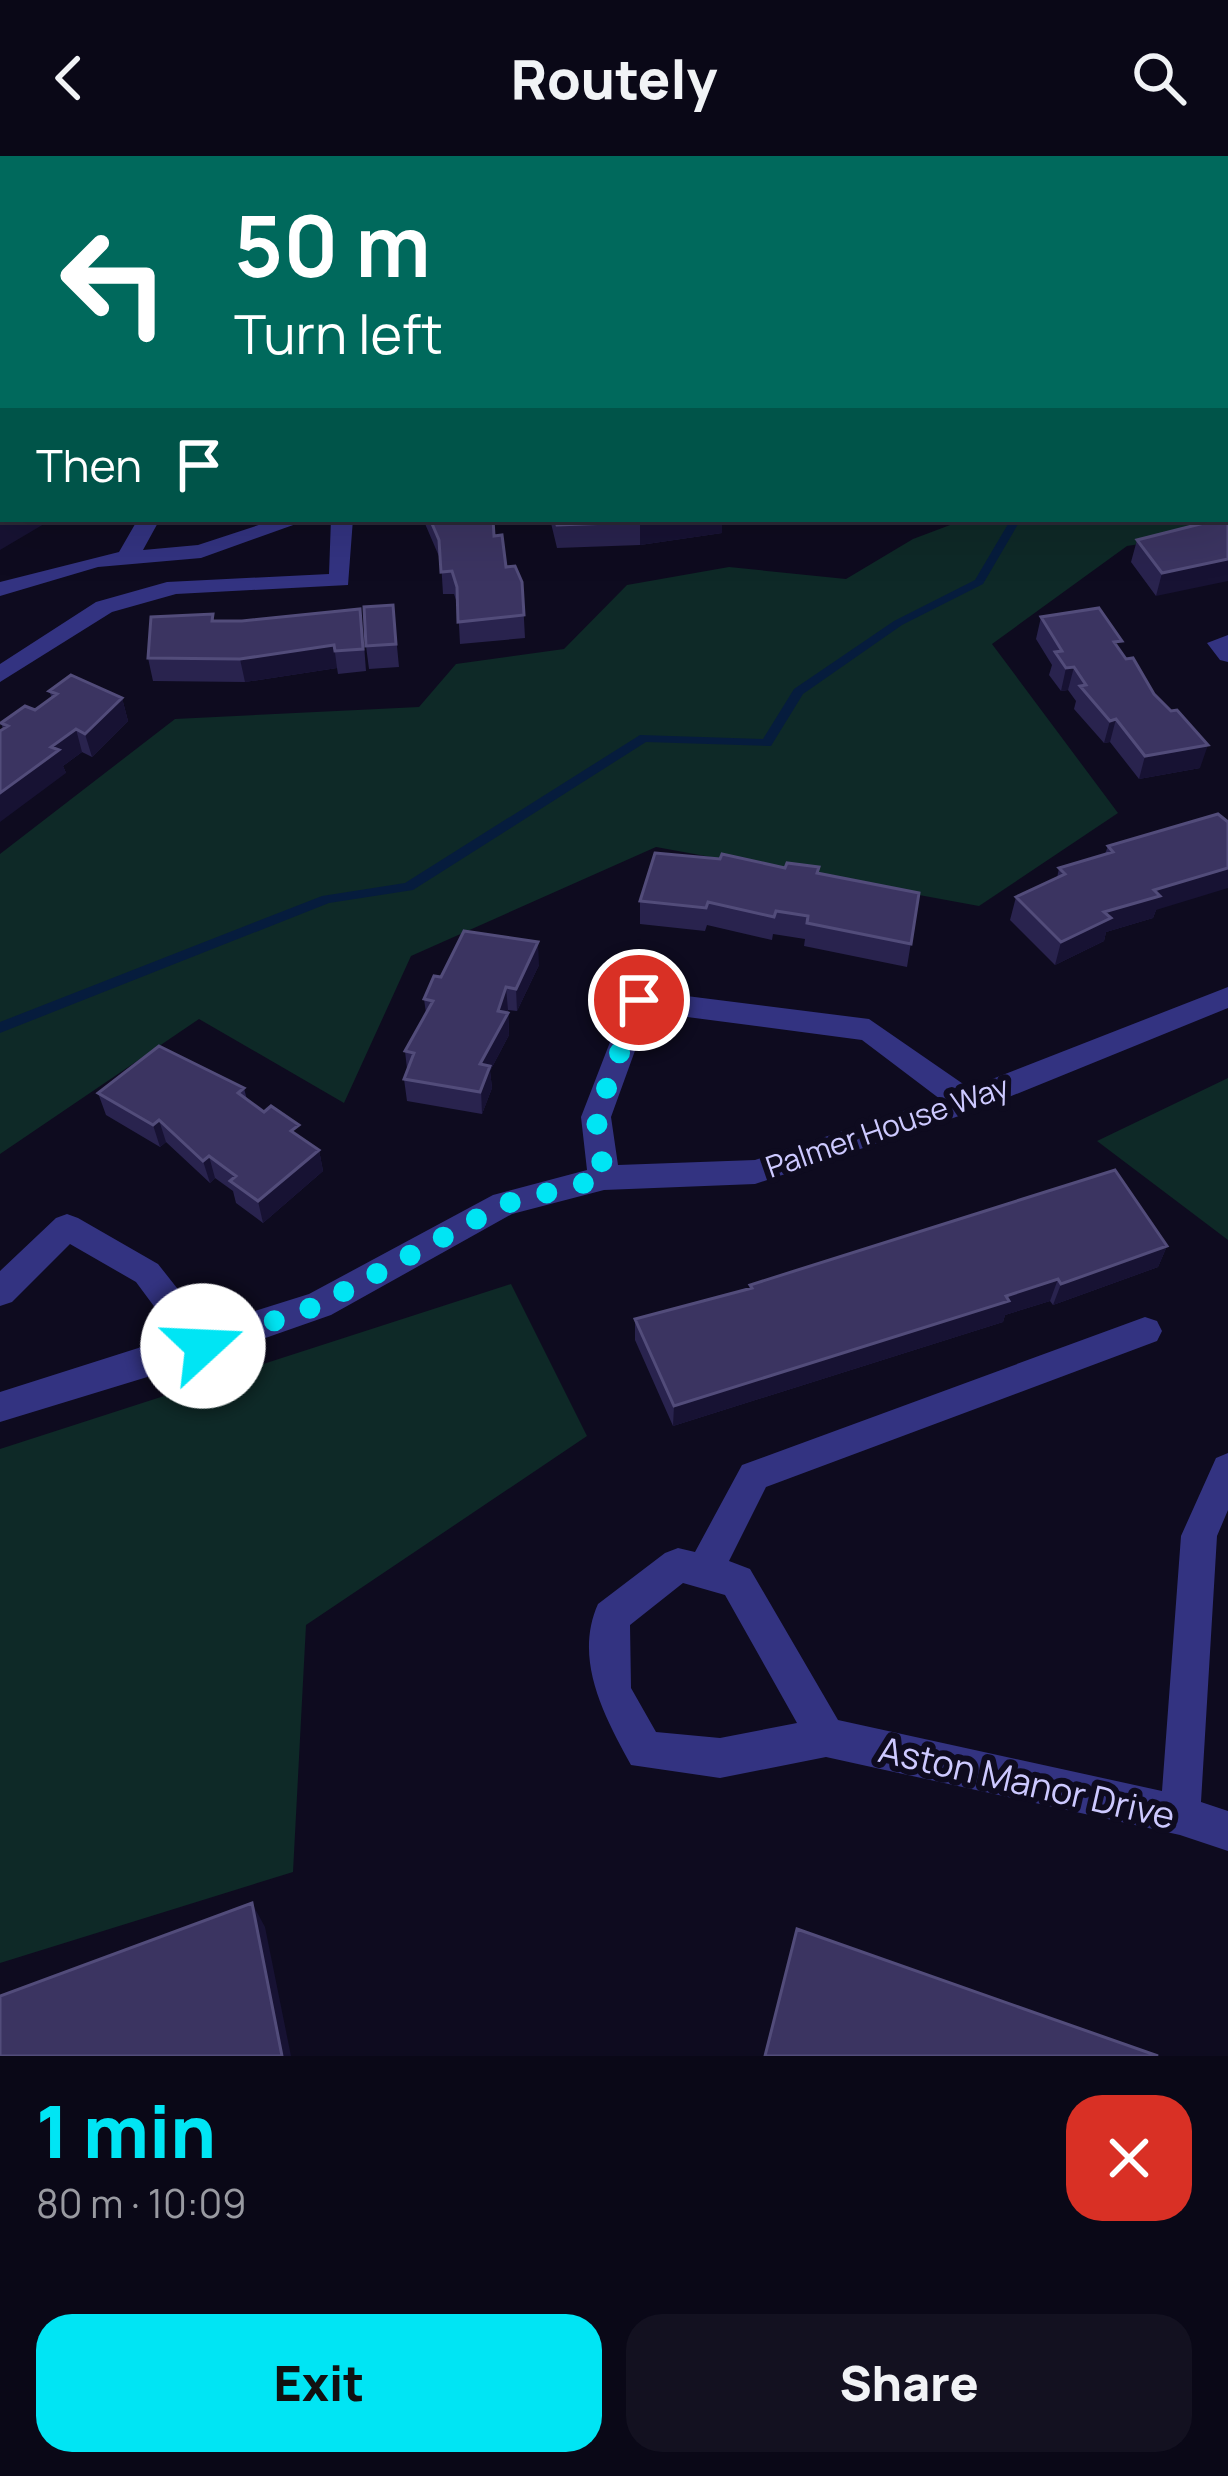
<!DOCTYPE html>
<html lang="en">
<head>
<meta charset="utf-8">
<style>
  body { margin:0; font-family:Manrope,sans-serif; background:#131120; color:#f1f3f6; height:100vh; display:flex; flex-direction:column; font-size:45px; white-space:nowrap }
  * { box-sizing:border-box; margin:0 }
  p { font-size:39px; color:#999aa1 }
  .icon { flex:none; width:66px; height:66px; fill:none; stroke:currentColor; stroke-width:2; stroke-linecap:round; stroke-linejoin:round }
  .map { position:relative; height:1900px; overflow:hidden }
  .details { display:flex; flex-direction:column; background:#0a0817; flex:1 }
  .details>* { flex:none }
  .guide { position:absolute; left:0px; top:0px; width:1230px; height:366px; box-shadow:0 12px 48px #0002,0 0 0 3px #2a2936; background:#00695c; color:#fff; overflow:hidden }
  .pin { position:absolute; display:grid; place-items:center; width:102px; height:102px; color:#fff; margin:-51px; border:6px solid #fff; border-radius:50%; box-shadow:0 3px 12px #0007 }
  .me { position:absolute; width:132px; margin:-66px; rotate:70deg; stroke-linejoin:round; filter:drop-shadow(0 0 9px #0008) }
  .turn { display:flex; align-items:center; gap:42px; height:252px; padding:0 36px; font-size:54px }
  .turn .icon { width:156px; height:156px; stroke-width:2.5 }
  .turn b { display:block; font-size:84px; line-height:102px }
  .then { display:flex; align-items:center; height:114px; padding:0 36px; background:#0003; gap:24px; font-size:45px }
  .round { display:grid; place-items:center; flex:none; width:126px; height:126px; border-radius:36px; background:#131120 }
  .summary { display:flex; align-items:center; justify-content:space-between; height:204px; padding:0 36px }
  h1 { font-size:72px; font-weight:800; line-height:90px; color:#00e5f4 }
  .cta { display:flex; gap:24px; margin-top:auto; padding:24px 36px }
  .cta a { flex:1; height:138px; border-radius:36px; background:#00e5f4; color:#111; font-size:48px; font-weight:800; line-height:138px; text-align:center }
  .cta a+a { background:#131120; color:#f1f3f6 }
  header { display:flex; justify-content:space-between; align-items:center; height:156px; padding:0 36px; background:#0a0817; font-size:54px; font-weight:800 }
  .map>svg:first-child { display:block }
  .green { fill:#0e2927 }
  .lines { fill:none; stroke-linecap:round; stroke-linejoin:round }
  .stream { fill:#061c3d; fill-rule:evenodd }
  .minor { fill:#333381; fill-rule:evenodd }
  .wall { fill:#29234e }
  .shaded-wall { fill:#171233 }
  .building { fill:#3b3461; stroke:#524c7a; stroke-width:3 }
  .route { stroke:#00e5f4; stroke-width:21; stroke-dasharray:0 37.8 }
  .labels { text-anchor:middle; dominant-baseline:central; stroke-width:12; stroke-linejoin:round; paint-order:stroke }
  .street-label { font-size:30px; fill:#cdc9ff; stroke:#0e0b1f }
  .near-street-label { font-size:36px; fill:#cdc9ff; stroke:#0e0b1f }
</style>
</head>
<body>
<header><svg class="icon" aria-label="back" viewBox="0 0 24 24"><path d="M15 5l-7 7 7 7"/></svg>Routely<svg class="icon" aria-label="search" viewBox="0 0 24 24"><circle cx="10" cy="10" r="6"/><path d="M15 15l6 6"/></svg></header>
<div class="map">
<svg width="1228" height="1900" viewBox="0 0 1228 1900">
  <rect width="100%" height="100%" fill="#0e0b1f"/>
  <path class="green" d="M31,0H674L679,3H36Z
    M1228,28V374L1127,390L992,488L1118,657L979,750L656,691L411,800L344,947L199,863L0,998V698L175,563L419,551L456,508L564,493L627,429L729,411L846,423L913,383L966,363H1227Z
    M1228,922V1084L1097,985Z
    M511,1128L587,1280L306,1469L293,1716L0,1807V1293Z"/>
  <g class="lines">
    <path class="stream" d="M167,0H176L179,3H170Z
      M1227,178H1228V184H1227Z
      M1011,363H1021L983,428L902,469L803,538L771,590L646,586L413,734L329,747L0,877V866L322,740L405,727L640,579L763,583L794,533L894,465L975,424Z"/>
    <path class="minor" d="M0,101H3L0,113Z
      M0,165L3,166V178L0,177Z
      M138,363H160L143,394L198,389L277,363H310L201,402L98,411L0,440V426L119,396Z
      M331,363H353L348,429L176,438L112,456L0,526V508L96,446L167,426L329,418Z
      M1228,479V506L1220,504L1207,487Z
      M1228,831V852L977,954L755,1028L604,1034L512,1058L331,1159L203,1204L0,1266V1236L176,1180L136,1126L70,1088L12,1146L0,1150V1115L56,1062L67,1058L78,1062L158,1108L207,1170L309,1138L493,1039L587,1014L581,961L629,837L639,834L869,863L969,932ZM649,856L862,884L940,943L755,1004L618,1009L611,961Z
      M1145,1161L1157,1165L1162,1175L1157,1185L766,1331L729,1405L750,1413L838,1564L1162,1635L1181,1380L1216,1302L1228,1297V1354L1217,1380L1201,1646L1228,1655V1695L1180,1679L826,1601L720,1622L631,1609C605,1561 573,1504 598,1448L665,1397L678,1392L695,1396L742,1309ZM683,1427L725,1439L797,1567L720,1582L656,1576L631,1532L630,1469Z"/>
  </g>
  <path class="wall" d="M1101,0H1226L1225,3H1120Z
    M3,213V266L0,265V214Z
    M423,363H493L494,380L506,411L522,426L525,482L460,488L458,450L454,438H443L441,405Z
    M550,363H722V377L640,389L557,392Z
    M1228,364L1156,440L1131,406L1137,384Z
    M393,449L399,511L369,513L366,490Z
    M213,458L214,465L363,475L366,515L338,518L337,512L245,526L153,525L148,502Z
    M1041,461L1119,494L1154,538L1200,612L1139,623L1110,586L1104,587L1074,553L1076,545L1068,534L1061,535L1049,519L1052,509L1036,483Z
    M49,535L122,542L128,565L92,601L82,596L63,610L66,617L3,573L1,567L35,554L52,542Z
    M1218,658L1156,754L1153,762L1106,776L1104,785L1055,809L1010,764L1016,741L1057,722L1059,712L1105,698L1108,690Z
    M785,712L919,737L907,811L804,790L805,783L773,778L772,784L707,769L705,775L640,768V745Z
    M539,809L517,855L508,854L509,879L490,915L492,932L482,958L407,945L404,923L407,913L405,895L426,857L424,843L441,821Z
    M244,932L247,944L319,994L323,1015L263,1067L236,1047L233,1035L215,1022L210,1027L166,986L160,991L106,959L98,937Z
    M1167,1090L1158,1111L1053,1149L1050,1145L1005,1159L1003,1166L673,1270L635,1184V1163L749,1133L750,1129Z"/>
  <path class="shaded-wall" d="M3,30V52L0,53V31Z
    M8,363H42L44,368L0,394V367Z
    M664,363H722V377L640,389V366Z
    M1228,403V425L1156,440L1162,417Z
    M334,489L337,512L245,526L240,503Z
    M1074,511L1068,534L1061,535L1066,512Z
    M122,542L128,565L92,601L85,578Z
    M1116,563L1110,586L1104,587L1110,565Z
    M76,573L82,596L63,610L66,617L0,666V637L51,591Z
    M1208,589L1200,612L1139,623L1145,600Z
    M1228,712V732L1156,754L1153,762L1106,776L1104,785L1055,809L1061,786L1104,756L1154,734Z
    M538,786L539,809L517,855L516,833Z
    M506,831L508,854L506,860L508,857L509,879L490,915L492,932L482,958L480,908Z
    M159,964L166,986L160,991L153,969Z
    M319,994L323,1015L263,1067L258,1045Z
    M209,1000L215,1022L210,1027L203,1005Z
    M1167,1090L1158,1111L1053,1149L1061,1128Z
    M1058,1123L1050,1145L1005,1159L1003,1166L673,1270L674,1250Z
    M252,1747L265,1771L291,1900H282Z"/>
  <path class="building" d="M886,0H967L966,3H886Z
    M3,213V247L0,246V214Z
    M0,324L3,326V363H8L0,367Z
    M430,363H493L494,380L502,379L506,411L515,410L522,426L524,459L458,466L457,431L452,415L441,416L439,384Z
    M555,363H664L640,366L557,369Z
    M1228,364V403L1162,417L1137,384L1204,367Z
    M393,449L396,488L366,490L364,451Z
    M1099,452L1122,485L1114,486L1126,503L1133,502L1154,538L1171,555L1177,554L1208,589L1145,600L1116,563L1110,565L1080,530L1086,529L1074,511L1066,512L1055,496L1062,495L1041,461Z
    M360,453L363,493L335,495L334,489L240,503L148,502L151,461L213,458L212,465H242Z
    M71,519L122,542L85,578L76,573L51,591L59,594L0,637V575L8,570L1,567L25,550L35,554L57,538L49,535Z
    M1218,658L1228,666V712L1154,734L1160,740L1104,756L1111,762L1061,786L1016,741L1065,718L1059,712L1113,696L1108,690Z
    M655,697L720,703L722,698L785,712L787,707L819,711L817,717L919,737L911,788L807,767L808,760L776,755L774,761L708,746L706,752L640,745Z
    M464,775L538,786L516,833L506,831L498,855L508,857L480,908L490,910L480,936L404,923L414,897L405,895L433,845L424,843L434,820L441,821Z
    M159,890L244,932L238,937L264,956L271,950L299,969L291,975L319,994L258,1045L230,1025L236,1020L209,1000L203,1005L159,964L153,969L98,937Z
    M1115,1014L1167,1090L1061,1128L1058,1123L1006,1140L1009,1145L674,1250L635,1163L752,1132L750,1129Z
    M252,1747L282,1900H0V1840Z
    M797,1773L1158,1900H765Z"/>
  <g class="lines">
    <path class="route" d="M203,1190L319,1149L504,1048L604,1022L596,961L639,844"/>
  </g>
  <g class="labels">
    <g class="street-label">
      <text transform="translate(887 970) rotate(-19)">Palmer House Way</text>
    </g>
    <g class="near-street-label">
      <text transform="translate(1027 1626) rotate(13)">Aston Manor Drive</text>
    </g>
  </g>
</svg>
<div class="pin" style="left:639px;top:844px;background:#d93025"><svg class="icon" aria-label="arrive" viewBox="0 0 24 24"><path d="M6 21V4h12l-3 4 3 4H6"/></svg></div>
<svg class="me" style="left:203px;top:1190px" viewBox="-20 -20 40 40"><circle r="19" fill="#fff"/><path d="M0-13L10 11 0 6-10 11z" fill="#00e5f4"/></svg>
<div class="guide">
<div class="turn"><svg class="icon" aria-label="left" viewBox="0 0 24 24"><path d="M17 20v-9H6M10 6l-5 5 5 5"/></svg><div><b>50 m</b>Turn left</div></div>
<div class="then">Then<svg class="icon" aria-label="arrive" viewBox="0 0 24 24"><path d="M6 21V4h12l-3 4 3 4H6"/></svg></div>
</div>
</div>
<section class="details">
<div class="summary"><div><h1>1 min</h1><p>80 m · 10:09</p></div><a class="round" style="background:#d93025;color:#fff"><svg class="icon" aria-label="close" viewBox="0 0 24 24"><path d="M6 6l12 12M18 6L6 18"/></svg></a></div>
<div class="cta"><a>Exit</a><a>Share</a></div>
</section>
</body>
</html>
